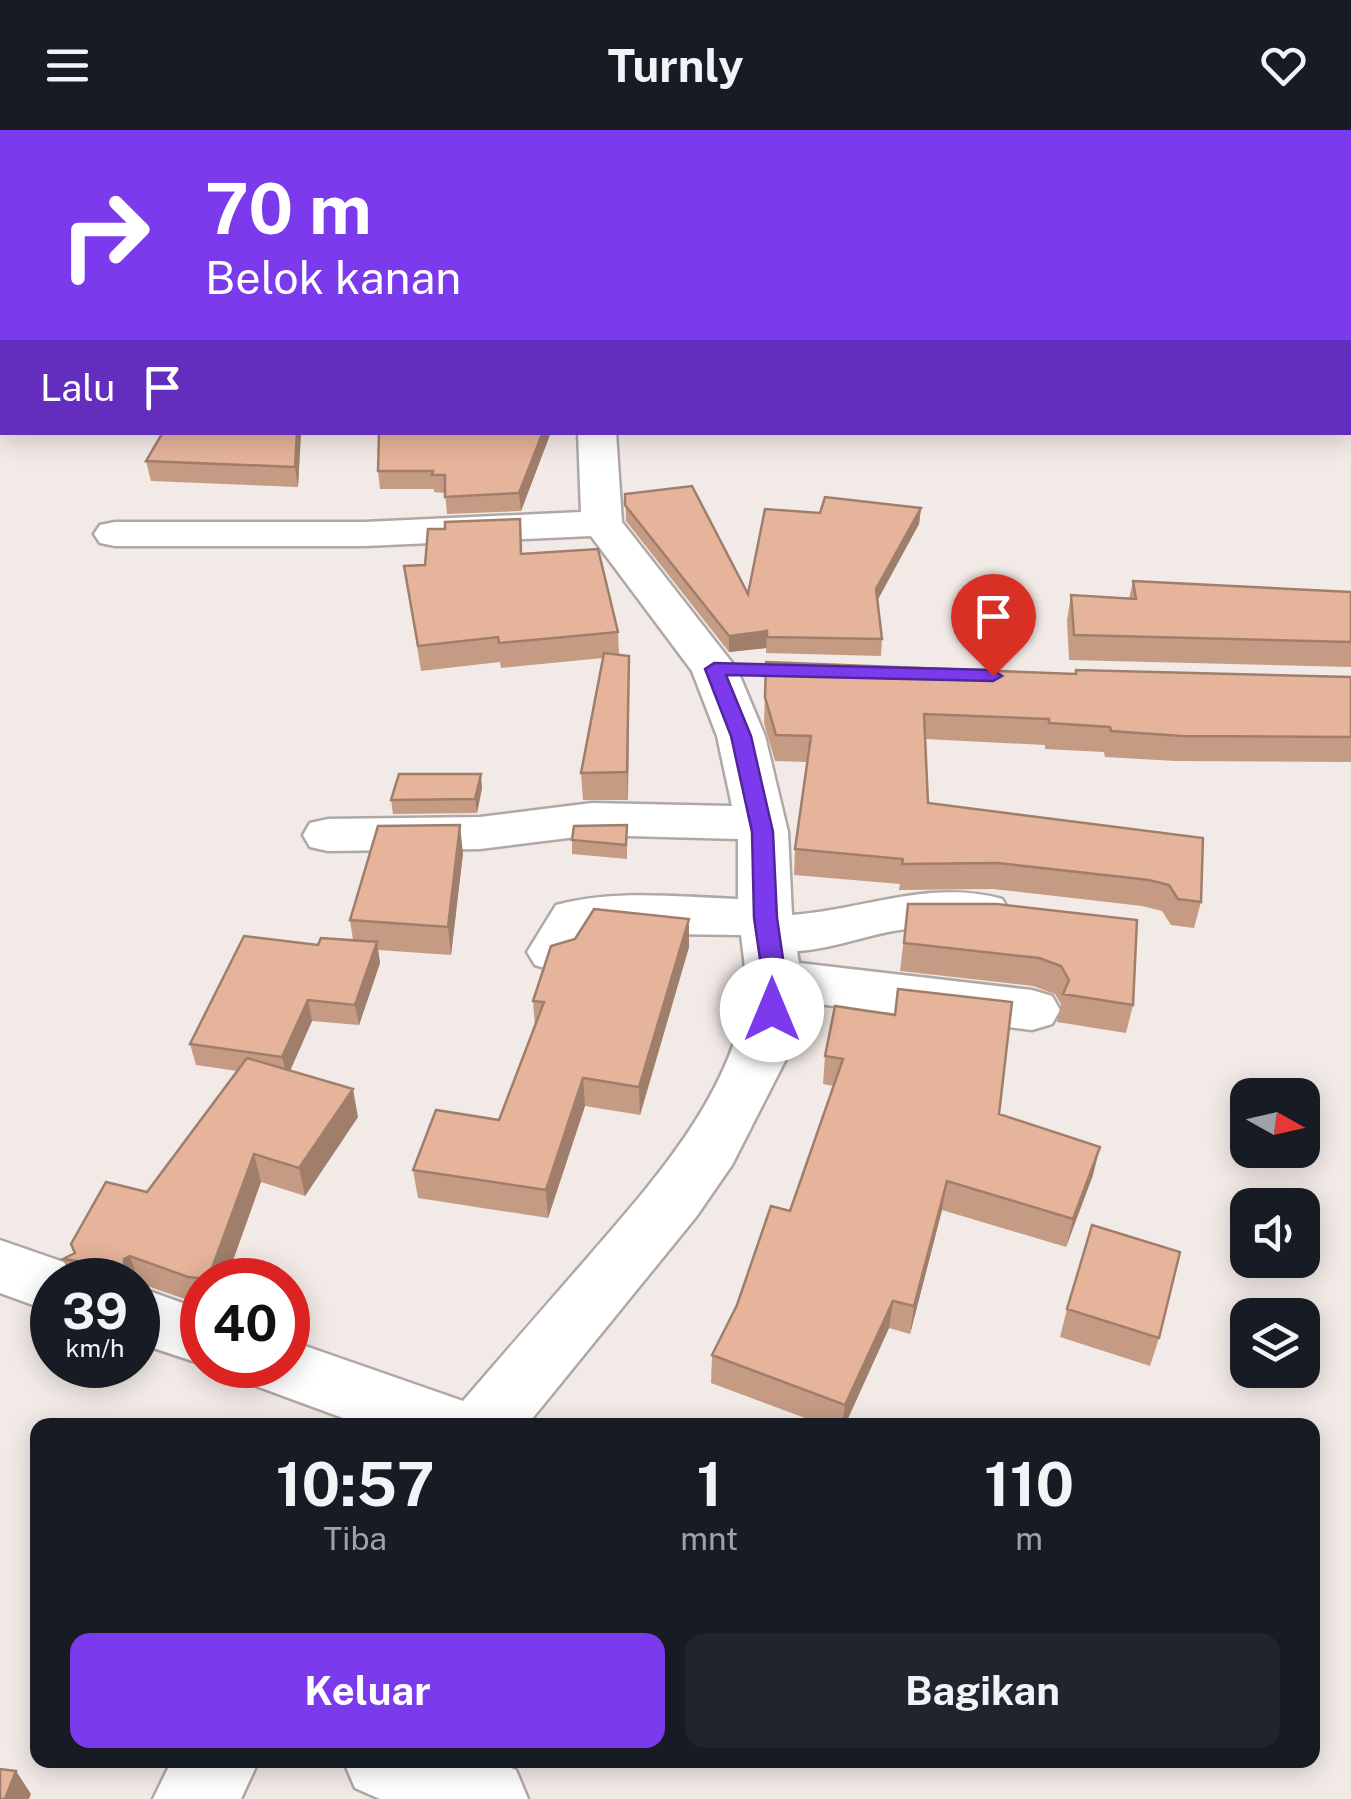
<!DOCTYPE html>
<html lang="id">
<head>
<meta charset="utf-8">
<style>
  body { margin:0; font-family:"Public Sans",sans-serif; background:#20242c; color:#f1f3f6; height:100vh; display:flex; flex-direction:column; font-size:38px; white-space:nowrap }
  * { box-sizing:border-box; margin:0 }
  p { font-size:32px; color:#9ea1a6 }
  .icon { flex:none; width:55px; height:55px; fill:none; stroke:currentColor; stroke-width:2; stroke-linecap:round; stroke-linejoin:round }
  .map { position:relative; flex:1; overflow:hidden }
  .details { position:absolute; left:30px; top:1288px; width:1290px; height:350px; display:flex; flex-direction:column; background:#171b24; border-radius:20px; box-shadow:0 5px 25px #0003 }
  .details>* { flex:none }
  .banner { position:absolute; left:0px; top:0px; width:1352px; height:305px; box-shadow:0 5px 25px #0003; background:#7c3aed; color:#fff; overflow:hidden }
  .needle { width:65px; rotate:98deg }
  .fabs { position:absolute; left:1230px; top:948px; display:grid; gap:20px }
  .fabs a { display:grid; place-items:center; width:90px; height:90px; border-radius:20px; background:#171b24; box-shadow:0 5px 25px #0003; font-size:50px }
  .speed { position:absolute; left:30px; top:1128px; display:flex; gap:20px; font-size:50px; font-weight:700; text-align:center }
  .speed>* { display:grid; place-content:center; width:130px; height:130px; border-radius:50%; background:#171b24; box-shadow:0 5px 25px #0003; line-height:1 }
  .speed small { font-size:25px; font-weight:400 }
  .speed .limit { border:15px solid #d22; background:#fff; color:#111 }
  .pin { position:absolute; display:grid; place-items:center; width:85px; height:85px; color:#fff; margin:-102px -42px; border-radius:50% 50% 50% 0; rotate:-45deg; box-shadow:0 0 10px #0007 }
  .pin .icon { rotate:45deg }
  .me { position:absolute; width:110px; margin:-55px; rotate:0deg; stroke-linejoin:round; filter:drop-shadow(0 0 8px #0008) }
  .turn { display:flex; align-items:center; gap:35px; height:210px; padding:0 40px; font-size:45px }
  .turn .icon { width:130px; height:130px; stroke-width:2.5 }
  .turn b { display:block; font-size:70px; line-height:85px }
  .then { display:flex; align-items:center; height:95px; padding:0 40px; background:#0003; gap:20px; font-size:38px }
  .eta { display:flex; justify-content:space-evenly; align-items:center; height:170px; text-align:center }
  .eta b { font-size:60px; font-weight:700; line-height:70px }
  .button { display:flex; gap:20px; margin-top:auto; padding:20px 40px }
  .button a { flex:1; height:115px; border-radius:20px; background:#7c3aed; color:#fff; font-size:40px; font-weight:700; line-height:115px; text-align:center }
  .button a+a { background:#20242c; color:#f1f3f6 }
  header { display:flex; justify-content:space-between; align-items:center; height:130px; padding:0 40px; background:#171b24; font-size:45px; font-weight:700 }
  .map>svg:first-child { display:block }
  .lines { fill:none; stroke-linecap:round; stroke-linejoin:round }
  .minor-casing { stroke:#afa8a5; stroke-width:5 }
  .minor { fill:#fff; fill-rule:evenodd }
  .wall { fill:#c59b84 }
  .shaded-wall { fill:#a07e6c }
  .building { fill:#e5b49a; stroke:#a07e6c; stroke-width:2.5 }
  .route { fill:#7c3aed; stroke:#51269a; stroke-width:2.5 }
</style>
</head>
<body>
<header><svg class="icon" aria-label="menu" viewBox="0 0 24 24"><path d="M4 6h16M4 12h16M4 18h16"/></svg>Turnly<svg class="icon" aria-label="heart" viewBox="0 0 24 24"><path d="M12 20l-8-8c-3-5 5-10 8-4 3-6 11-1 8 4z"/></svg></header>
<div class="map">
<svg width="1351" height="1669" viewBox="0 0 1351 1669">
  <rect width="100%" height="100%" fill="#f2eae6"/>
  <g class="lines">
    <g class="minor-casing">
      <path id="minor" d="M578,302H616L622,392L737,539L765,606L788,702L792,785C863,780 930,749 1002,769L1010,782L1002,795C970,804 939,796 907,799C870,803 835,819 797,821L799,833L1032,860L1052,866L1060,880L1052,894L1032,900L801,872L785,931L732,1035L696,1087L527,1295H362L253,1255L243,1235H288V1210L463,1271C505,1222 547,1174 589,1126C651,1054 721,977 743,882C749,856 744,830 741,805L593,803L573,835L554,841L535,835L527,822L556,775C615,759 678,767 738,769V709L592,705L480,719L328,721L310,717L303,705L310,693L328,689L480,687L592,673L732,676L717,606L692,541L591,406L365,416H115L100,413L94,404L100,395L115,392H365L581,382Z
        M0,1110L75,1136L82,1150H52V1182L0,1163Z
        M138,1157L202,1180L205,1235L138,1213Z
        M172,1630H259L241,1669H153Z
        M343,1630H491L516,1640L528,1669H380L355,1658Z"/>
    </g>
    <use href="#minor" class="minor"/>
  </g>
  <path class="wall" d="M536,0H1016L1025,2H536Z
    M0,90H2V246H0Z
    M301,302L298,357L151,351L146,331Z
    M379,302H551L521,381L447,384L445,363L434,362V359H380L378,341Z
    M625,364L748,464L820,383L921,378L919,394L877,470L882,509L881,526L766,523V518L729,522L626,391Z
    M522,423L618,502L619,525L629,526L628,670H583L581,643L603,528L501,538L500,532L421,541L404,436Z
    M1133,451L1351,462V537L1069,530L1067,490L1071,465L1129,469Z
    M766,532L1075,544L1076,540L1351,547V632L1176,631L1105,627L1104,622L1045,619V615L925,609L928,673L1203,708L1201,772L1194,798L1171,795L1162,781L1142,776L993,759L899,760L900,754L794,745L795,719L808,632L775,631L764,593Z
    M482,658L477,683L393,684L391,670Z
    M627,695V729L572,724V710Z
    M463,723L451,825L378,820L380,833L359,895L312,891L290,940L358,987L305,1066L261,1052L226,1150H202V1175L139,1153L138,1155V1150H71L63,1129L75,1123L147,1062L237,941L196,935L190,914L318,815L353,810L350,790Z
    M908,774H997L1133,875L1126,903L1057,892L1061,874L1055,864L1033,856L900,841Z
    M689,789V817L640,985L585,976L548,1088L418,1068L413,1040L499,990L535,897L533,871Z
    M835,876L1093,1045L1066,1117L942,1080L910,1204L889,1198L845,1295H824L711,1253L712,1225L737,1175L790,1081L834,956L823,954L825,926Z
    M1067,1179L1159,1208L1150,1236L1060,1207Z"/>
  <path class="shaded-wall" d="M297,302H301L298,357L295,337Z
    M543,302H551L521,381L519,363Z
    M921,378L919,394L875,475L876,459Z
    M767,501L766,518L729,522V506Z
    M629,526V553L628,670L627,642Z
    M481,644L482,658L477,683L475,669Z
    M460,695L463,723L451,825L448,797Z
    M689,789V817L640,985L639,957Z
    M377,812L380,833L359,895L355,875Z
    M308,870L312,891L287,948L282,927Z
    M583,948L585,976L548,1088L546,1060Z
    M353,959L358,987L305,1066L299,1038Z
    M1100,1017L1093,1045L1066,1117L1073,1089Z
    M254,1024L261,1052L226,1150H209Z
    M947,1051L942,1080L910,1204L914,1176Z
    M130,1126L139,1153L138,1155V1150H129L124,1138V1129Z
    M893,1171L889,1198L845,1295H842L845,1275Z
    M16,1641L31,1664L29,1669H5Z"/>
  <path class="building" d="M558,0H1016L1025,2H557Z
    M0,90H2V227H0Z
    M163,302H297L295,337L146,331Z
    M379,302H543L519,363L445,367V345H432L433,341H378Z
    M692,356L748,464L765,379L820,383L825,367L921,378L876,459L882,509L767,507V501L729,506L625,375V364Z
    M520,389L521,424L598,419L618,502L499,513L498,507L418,516L404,436L425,435L428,399H445V392Z
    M1133,451L1351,462V512L1074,505L1071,465L1136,469Z
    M604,523L629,526L627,642L581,643Z
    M766,532L1076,544V540L1351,547V607L1182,606L1111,601L1110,597L1049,593V589L924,584L928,673L1203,708L1201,772L1178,769L1169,755L1149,750L997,733L902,734L903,729L795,719L811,606L776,605L765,567Z
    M399,644H481L475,669L391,670Z
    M460,695L448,797L350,790L378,696Z
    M627,695L626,715L572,710L574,696Z
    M908,774H997L1137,790L1133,875L1063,864L1069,850L1061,836L1039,828L904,813Z
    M594,779L689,789L639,957L583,948L546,1060L413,1040L436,980L499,990L544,872L533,871L551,816L575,809Z
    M244,806L318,815L321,808L377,812L355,875L308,870L282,927L190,914Z
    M898,859L1012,872L999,984L1100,1017L1073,1089L947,1051L914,1176L893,1171L845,1275L712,1225L737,1175L771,1076L790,1081L843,929L825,926L835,876L895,885Z
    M247,928L353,959L299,1038L254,1024L208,1149L188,1147L130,1126L124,1129V1138L63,1129L75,1123L71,1114L106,1052L147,1062Z
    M1092,1095L1180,1122L1159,1208L1067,1179Z
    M0,1639L16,1641L5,1669H0Z"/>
  <path class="route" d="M714,533L993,540L1002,546L993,551L726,545L751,606L773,702L777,788L786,849L783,880L772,889L760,880L763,849L754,788L752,702L731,606L705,539Z"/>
</svg>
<div class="fabs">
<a><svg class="needle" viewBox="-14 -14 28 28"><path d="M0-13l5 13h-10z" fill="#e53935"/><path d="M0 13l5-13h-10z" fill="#9ea1a6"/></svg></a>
<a><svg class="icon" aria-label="sound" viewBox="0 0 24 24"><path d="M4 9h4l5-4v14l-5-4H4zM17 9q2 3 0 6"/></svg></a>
<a><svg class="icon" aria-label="layers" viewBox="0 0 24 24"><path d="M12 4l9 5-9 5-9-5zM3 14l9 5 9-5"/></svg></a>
</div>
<div class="speed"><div>39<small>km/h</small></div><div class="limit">40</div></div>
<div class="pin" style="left:993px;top:546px;background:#d93025"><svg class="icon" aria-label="arrive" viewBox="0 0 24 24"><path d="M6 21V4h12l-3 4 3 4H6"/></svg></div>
<svg class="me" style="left:772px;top:880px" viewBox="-20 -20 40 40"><circle r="19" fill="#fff"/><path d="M0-13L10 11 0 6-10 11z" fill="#7c3aed"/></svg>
<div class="banner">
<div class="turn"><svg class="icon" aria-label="right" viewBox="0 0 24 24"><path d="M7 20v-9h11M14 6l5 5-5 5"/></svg><div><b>70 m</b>Belok kanan</div></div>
<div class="then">Lalu<svg class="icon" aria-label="arrive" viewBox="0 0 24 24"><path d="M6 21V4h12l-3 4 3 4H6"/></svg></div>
</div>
<section class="details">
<div class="eta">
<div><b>10:57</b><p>Tiba</p></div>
<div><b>1</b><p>mnt</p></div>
<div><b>110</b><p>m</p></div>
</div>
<div class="button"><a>Keluar</a><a>Bagikan</a></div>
</section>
</div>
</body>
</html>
